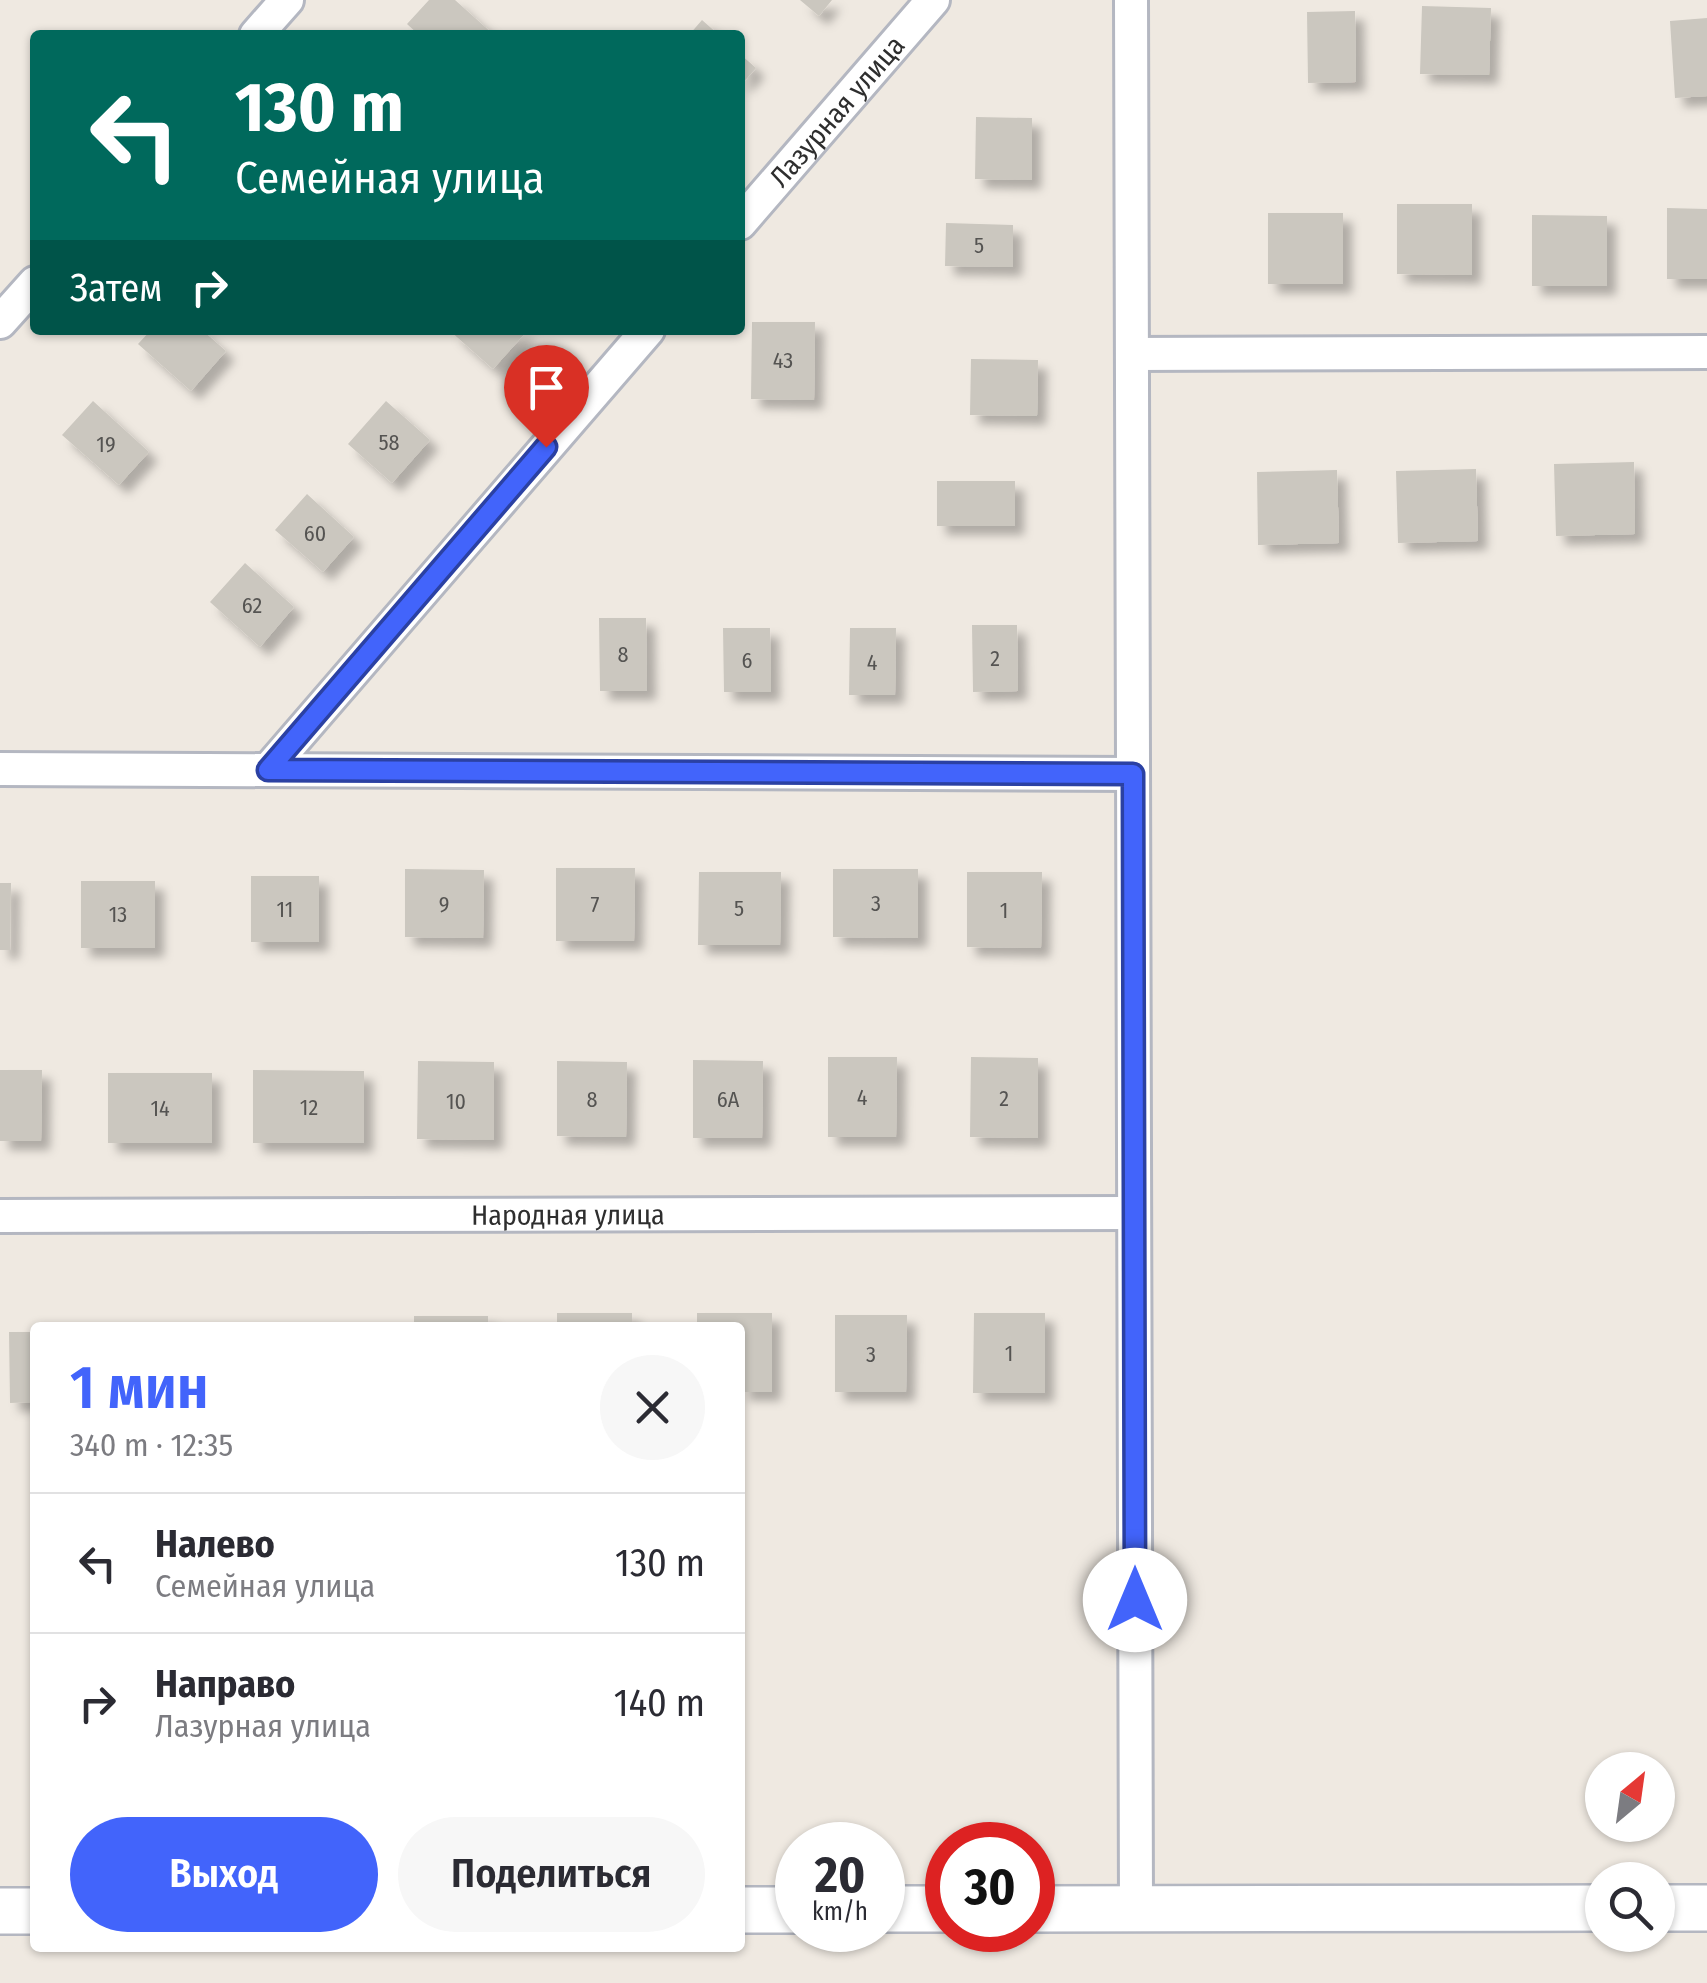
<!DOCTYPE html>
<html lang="ru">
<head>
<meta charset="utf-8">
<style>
  body { margin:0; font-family:"Fira Sans Condensed",sans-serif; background:#f7f7f7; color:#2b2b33; height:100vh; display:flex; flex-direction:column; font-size:38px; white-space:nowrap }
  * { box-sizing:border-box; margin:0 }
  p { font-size:32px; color:#7c7c81 }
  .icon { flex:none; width:55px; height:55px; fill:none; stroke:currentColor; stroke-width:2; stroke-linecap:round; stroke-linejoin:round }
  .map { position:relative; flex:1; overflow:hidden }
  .side { position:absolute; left:30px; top:1322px; width:715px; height:630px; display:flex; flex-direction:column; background:#fff; border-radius:10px; box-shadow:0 2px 8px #0004 }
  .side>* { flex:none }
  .guide { position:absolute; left:30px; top:30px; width:715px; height:305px; border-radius:10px; box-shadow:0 2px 8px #0004; background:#00695c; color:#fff; overflow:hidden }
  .needle { width:65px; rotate:29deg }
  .fabs { position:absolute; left:1585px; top:1752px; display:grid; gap:20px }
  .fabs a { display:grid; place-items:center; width:90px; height:90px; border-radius:50%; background:#fff; box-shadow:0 2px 8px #0004; font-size:50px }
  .speed { position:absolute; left:775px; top:1822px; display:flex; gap:20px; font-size:50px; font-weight:700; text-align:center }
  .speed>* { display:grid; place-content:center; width:130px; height:130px; border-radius:50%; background:#fff; box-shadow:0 2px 8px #0004; line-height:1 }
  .speed small { font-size:25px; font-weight:400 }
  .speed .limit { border:15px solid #d22; background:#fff; color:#111 }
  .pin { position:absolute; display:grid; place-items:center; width:85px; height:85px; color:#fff; margin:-102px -42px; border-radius:50% 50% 50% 0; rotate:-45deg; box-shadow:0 0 10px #0007 }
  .pin .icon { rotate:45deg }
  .me { position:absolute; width:110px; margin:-55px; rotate:0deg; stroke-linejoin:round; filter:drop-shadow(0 0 8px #0008) }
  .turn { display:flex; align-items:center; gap:35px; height:210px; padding:0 40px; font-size:45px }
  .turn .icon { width:130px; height:130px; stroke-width:2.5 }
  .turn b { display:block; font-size:70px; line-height:85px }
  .then { display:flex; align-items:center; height:95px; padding:0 40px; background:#0003; gap:20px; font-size:38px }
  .round { display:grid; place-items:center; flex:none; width:105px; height:105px; border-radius:52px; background:#f7f7f7 }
  .headline { display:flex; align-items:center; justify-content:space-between; height:170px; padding:0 40px }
  h1 { font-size:60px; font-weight:600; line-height:75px; color:#4264fb }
  .cta { display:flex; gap:20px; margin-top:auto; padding:20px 40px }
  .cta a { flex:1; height:115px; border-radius:60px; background:#4264fb; color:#fff; font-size:40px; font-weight:600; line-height:115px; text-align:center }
  .cta a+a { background:#f7f7f7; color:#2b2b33 }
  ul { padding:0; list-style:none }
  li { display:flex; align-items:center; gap:30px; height:140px; padding:0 40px; border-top:2px solid #e1e1e2 }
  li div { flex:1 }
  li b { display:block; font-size:38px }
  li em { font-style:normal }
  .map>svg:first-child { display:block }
  .building { fill:#cbc7bf; filter:url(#shadow) }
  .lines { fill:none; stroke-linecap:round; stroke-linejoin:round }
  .street-casing { stroke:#b4b7c1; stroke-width:38 }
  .secondary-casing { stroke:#b4b7c1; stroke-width:50 }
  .street { stroke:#fff; stroke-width:32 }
  .secondary { stroke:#fff; stroke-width:45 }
  .route-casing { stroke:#2b41a3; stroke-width:25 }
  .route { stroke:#4264fb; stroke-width:18 }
  .labels { text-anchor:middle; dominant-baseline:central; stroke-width:8; stroke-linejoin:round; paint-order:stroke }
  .number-label { font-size:22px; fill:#555452 }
  .street-label { font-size:28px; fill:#2e2e2e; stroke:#fff }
</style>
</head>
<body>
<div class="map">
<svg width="1707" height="1983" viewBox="0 0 1707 1983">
  <defs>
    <filter id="shadow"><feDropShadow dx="9" dy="9" stdDeviation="5" flood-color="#0004"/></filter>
  </defs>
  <rect width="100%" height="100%" fill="#efe9e1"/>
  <path class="building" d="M429,0H455L494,35H419L407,24Z
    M800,0H832L819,16Z
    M1422,6L1491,8L1489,75L1420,74Z
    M1355,11L1356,82L1308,83L1307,12Z
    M1707,18V96L1675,98L1670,21Z
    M702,20L719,35H689Z
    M740,54L756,68L740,86Z
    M976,117L1032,118V180L975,179Z
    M1397,204H1472V275L1397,274Z
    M1667,208L1707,209V279H1667Z
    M1268,213H1343V284H1268Z
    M1532,215L1607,216V286H1532Z
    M946,223L1013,225V267L945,266Z
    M752,322H815L814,400L751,399Z
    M151,330H202L226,351L191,391L138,344Z
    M449,330H528L493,369Z
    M971,359L1038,360L1037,416L970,415Z
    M93,401L149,452L119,485L62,435Z
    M386,401L430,440L392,483L348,444Z
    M1634,462L1635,534L1556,536L1554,464Z
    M1476,469L1478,541L1398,543L1396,471Z
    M1337,470L1339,543L1258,545L1257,472Z
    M937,481H1015V526H937Z
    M307,494L354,537L323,572L275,530Z
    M245,563L294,607L260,647L210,602Z
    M599,618H646L647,691H600Z
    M972,625H1017L1018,691L973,692Z
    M723,628H770L771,692H724Z
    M850,628H896L895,695H849Z
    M556,868H635L634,941H556Z
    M405,869L484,870L483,938L405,937Z
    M833,869H918V938L833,937Z
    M699,872H781L780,945H698Z
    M967,872H1042L1041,948L967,947Z
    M251,876H319V942H251Z
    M81,881H155V948H81Z
    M0,883H11L10,950H0Z
    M828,1057H897L896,1137H828Z
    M971,1057L1038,1058V1138L970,1137Z
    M693,1060L763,1061L762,1138H693Z
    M418,1061L494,1062V1140L417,1139Z
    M557,1061L627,1062L626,1137L557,1136Z
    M0,1070H42L41,1141H0Z
    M253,1070L364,1071V1143H253Z
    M108,1073H212V1143H108Z
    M557,1313H632V1328H557Z
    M697,1313H772V1392H740V1328H697Z
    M974,1313H1045V1393H973Z
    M835,1315H907L906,1392H835Z
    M414,1316H488V1328H414Z
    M9,1332H35V1402L10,1403Z"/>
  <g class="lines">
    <g class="street-casing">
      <g id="street">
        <path d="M1131,0L1136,1909"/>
        <path d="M256,35L287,0"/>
        <path id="s1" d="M740,223L933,0"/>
        <path d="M0,322L35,283"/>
        <path d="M1132,354L1707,352"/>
        <path d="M0,769L1133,774"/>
        <path d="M268,770L648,330"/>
        <path id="s2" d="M0,1216L1134,1213"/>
      </g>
    </g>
    <g class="secondary-casing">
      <path id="secondary" d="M1658,1908H1707
        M882,1909H948
        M1032,1909L1602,1908
        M740,1910H798
        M0,1911H35"/>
    </g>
    <use href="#street" class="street"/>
    <use href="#secondary" class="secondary"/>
  </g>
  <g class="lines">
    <g class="route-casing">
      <path id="route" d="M546,447L268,770L1133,774L1135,1600"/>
    </g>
    <use href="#route" class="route"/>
  </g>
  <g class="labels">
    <g class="number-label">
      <text x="979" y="245">5</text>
      <text x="783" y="360">43</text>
      <text x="389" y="442">58</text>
      <text x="106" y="444">19</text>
      <text x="315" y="533">60</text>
      <text x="252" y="605">62</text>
      <text x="623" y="654">8</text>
      <text x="995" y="658">2</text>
      <text x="747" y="660">6</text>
      <text x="872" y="662">4</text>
      <text x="876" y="903">3</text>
      <text x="444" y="904">9</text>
      <text x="595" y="904">7</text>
      <text x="739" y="908">5</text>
      <text x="285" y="909">11</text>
      <text x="1004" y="910">1</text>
      <text x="118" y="914">13</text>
      <text x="862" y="1097">4</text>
      <text x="1004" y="1098">2</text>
      <text x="592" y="1099">8</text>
      <text x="728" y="1099">6А</text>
      <text x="456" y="1101">10</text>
      <text x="309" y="1107">12</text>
      <text x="160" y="1108">14</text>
      <text x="1009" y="1353">1</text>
      <text x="871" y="1354">3</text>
    </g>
    <g class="street-label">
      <text stroke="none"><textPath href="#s1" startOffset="148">Лазурная улица</textPath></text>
      <text stroke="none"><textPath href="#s2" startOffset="568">Народная улица</textPath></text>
    </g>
  </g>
</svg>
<div class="fabs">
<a><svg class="needle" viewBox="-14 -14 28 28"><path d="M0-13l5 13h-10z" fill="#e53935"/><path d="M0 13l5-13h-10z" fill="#7c7c81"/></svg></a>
<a><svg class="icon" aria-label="search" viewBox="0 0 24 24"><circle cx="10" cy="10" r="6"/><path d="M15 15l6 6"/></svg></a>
</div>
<div class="speed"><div>20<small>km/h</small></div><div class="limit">30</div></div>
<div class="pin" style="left:546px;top:447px;background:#d93025"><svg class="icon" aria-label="arrive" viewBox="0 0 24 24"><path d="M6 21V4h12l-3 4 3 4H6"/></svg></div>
<svg class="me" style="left:1135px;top:1600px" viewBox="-20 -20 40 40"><circle r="19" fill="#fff"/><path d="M0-13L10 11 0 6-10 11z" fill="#4264fb"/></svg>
<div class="guide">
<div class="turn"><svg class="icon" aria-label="left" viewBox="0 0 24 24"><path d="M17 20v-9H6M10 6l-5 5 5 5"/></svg><div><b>130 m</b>Семейная улица</div></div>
<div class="then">Затем<svg class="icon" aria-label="right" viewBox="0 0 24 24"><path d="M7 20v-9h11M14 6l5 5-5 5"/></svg></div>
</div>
<section class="side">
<div class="headline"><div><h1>1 мин</h1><p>340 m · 12:35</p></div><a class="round"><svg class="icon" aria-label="close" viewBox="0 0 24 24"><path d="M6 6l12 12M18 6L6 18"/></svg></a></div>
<ul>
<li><svg class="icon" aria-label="left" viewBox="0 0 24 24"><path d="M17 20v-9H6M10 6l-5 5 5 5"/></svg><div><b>Налево</b><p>Семейная улица</p></div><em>130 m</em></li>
<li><svg class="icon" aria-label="right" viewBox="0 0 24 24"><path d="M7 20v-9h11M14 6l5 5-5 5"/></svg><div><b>Направо</b><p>Лазурная улица</p></div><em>140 m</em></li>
</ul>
<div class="cta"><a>Выход</a><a>Поделиться</a></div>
</section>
</div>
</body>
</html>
